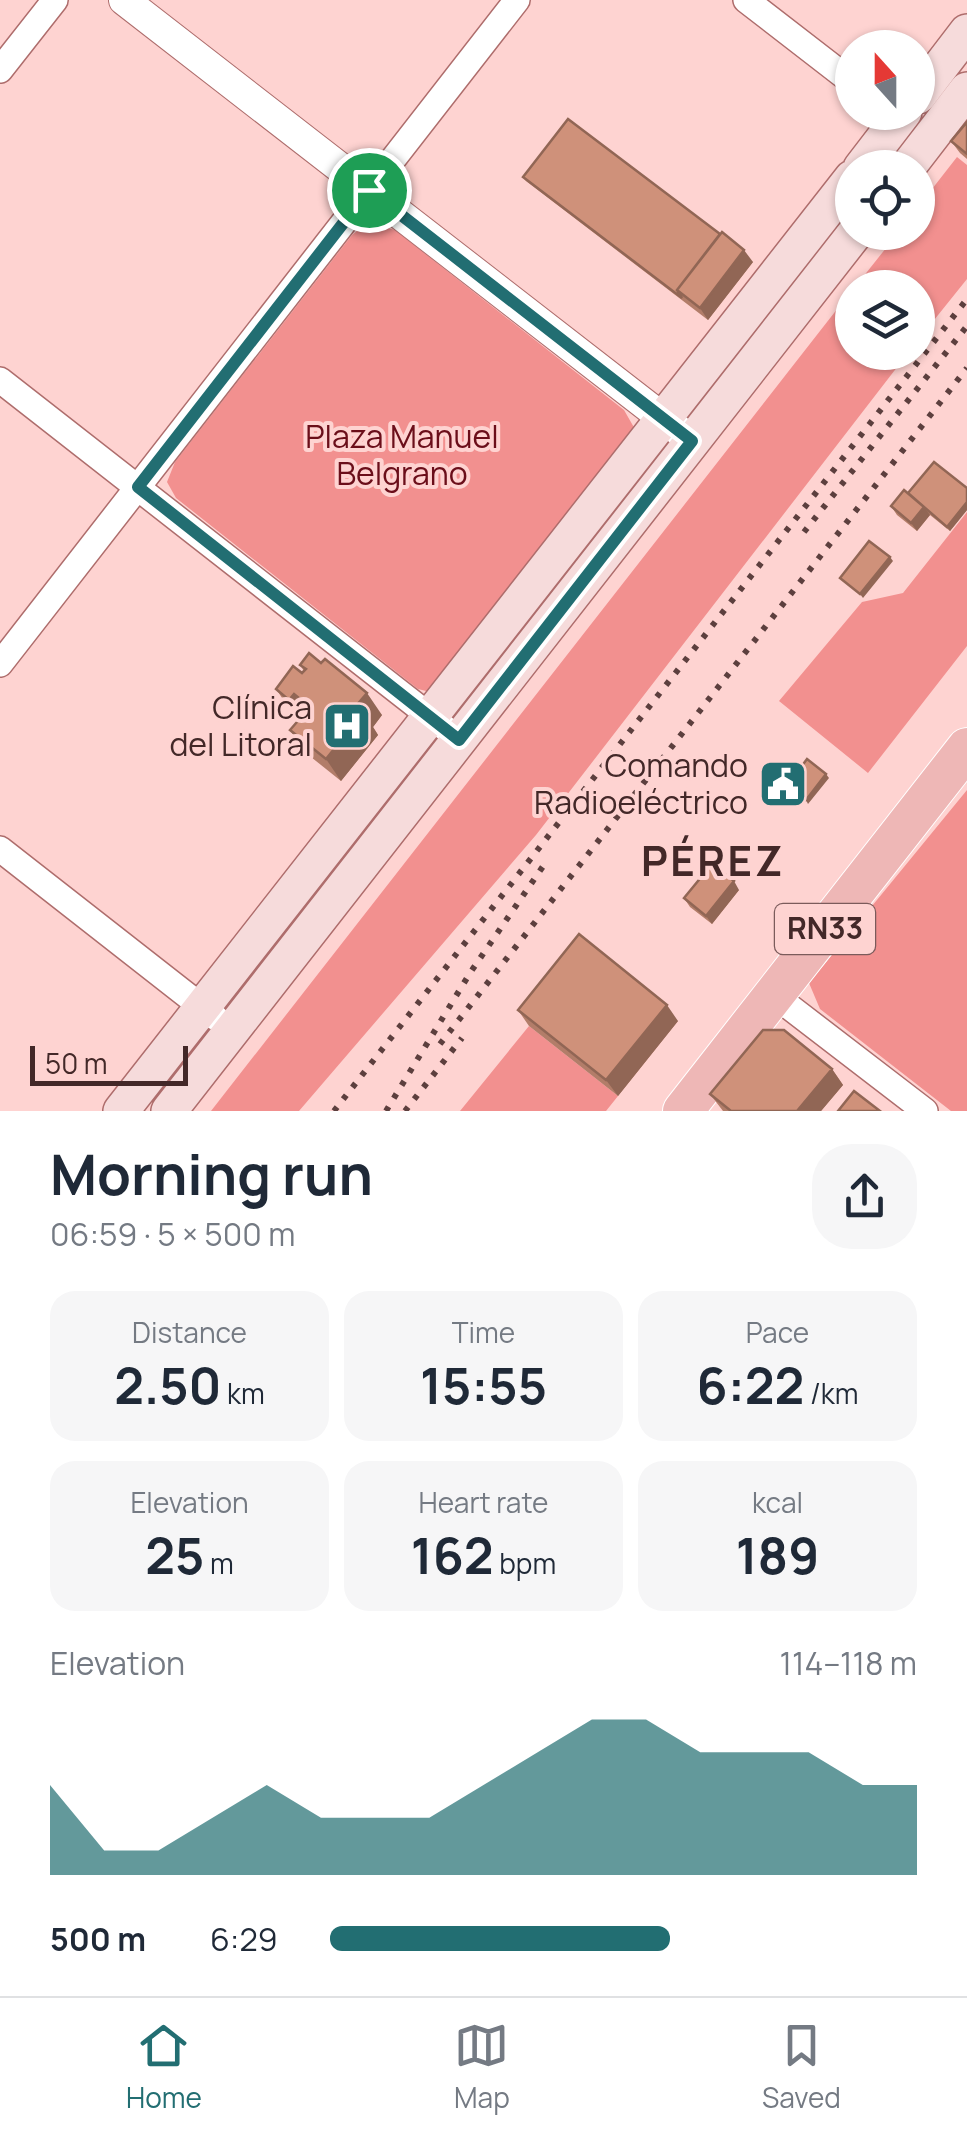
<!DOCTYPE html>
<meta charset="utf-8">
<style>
body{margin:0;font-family:Manrope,sans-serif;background:#f6f6f7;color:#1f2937;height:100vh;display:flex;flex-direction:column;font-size:38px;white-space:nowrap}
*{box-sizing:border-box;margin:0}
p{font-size:32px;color:#747a83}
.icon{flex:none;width:55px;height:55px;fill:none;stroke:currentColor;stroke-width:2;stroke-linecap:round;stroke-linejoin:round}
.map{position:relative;height:1111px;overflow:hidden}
.sheet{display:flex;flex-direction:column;background:#fff;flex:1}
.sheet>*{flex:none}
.needle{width:65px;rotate:339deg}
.fabs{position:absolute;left:835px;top:30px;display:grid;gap:20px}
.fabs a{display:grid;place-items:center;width:100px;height:100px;border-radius:50%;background:#fff;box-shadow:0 2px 8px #0004;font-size:50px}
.scale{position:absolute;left:30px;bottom:25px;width:158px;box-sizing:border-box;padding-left:10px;border:5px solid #432828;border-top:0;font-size:28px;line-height:35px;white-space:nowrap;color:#432828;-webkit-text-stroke:8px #fed3d1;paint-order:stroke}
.pin{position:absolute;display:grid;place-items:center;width:85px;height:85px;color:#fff;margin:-42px;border:5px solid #fff;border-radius:50%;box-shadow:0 2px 10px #0007}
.round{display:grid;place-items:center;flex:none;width:105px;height:105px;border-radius:40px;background:#f6f6f7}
.head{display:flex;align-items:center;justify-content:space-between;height:170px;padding:0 50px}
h1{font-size:55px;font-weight:700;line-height:75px}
.figures{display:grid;grid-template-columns:repeat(3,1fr);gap:15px;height:170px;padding:10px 50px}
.figures div{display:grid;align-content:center;border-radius:25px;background:#f6f6f7;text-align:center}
.figures b{font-size:50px;font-weight:700}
.figures small{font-size:28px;font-weight:400}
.figures p{font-size:28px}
.chart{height:280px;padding:20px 50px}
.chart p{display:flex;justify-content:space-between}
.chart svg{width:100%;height:180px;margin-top:10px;fill:#226e72;opacity:.7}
ul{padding:0 50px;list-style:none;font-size:32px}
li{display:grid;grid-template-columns:160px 120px 1fr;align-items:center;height:75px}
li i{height:25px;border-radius:12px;background:#226e72}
.tab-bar{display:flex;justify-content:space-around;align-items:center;height:140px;border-top:2px solid #e0e1e3;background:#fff;font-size:28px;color:#747a83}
.tab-bar a{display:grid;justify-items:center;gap:5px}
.tab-bar .on{color:#226e72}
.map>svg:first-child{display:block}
.green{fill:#f2908f}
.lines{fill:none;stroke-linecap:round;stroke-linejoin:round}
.minor-casing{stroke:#ae6d6c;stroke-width:28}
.tertiary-casing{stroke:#ae6d6c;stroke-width:32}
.secondary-casing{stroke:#ae6d6c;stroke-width:38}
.primary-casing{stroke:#fff;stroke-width:42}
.minor{stroke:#fff;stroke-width:25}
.tertiary{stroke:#fff;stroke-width:30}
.secondary{stroke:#f6dbdb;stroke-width:35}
.primary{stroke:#eeb7b6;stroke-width:40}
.rail{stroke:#5c3f3e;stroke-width:6;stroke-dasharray:5 10;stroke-linecap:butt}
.wall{fill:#b27d69}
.shaded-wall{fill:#916655}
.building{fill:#cf917a;stroke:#916655;stroke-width:2.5}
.route-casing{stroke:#fff;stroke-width:20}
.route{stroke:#226e72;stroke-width:12}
.labels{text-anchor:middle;stroke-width:8;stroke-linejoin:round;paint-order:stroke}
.shield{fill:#fed3d1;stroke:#7b5b5b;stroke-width:2.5}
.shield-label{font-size:30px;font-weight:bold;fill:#432828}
.park-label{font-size:32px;fill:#6b0e1a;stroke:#fed3d1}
.poi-label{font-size:32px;fill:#432828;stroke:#fed3d1;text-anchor:end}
.district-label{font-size:42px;font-weight:bold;letter-spacing:2.5px;fill:#432828;stroke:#fed3d1}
</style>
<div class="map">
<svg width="967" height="1111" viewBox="0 0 967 1111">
<rect width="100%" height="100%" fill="#fed3d1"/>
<path class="green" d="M957 157 967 165V279L918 340V288L855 287 898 233 918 232V207Z
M368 222 395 230 624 410 636 431 434 693 418 689 176 498 167 482 175 462 352 235Z
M852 290V352L908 353 536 835 299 1111H211Z
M967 512V646L868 773 779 701 862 602 903 593Z
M424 749 431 751 242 995 237 989Z
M967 790V1111H951L820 1009 809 983Z
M529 1026 618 1096 606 1111H460Z"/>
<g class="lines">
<g class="minor-casing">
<path id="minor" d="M746 0 852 82
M0 70 55 0
M0 380 459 739
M0 664 517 0
M0 849 216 1018
M774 995 925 1111"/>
</g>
<g class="tertiary-casing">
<path id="tertiary" d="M124 0 682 433"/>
</g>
<g class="secondary-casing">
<path id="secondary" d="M918 96 967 32
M861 168 904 112
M907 168 967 90
M121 1111 852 178
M169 1111 856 232"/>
</g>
<g class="primary-casing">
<path id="primary" d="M683 1111 967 748"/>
</g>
<use href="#minor" class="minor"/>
<use href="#tertiary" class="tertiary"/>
<use href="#secondary" class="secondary"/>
<use href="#primary" class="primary"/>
<path class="rail" d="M804 532 967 326
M440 1044 967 368
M334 1111 967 299
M386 1111 470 973 548 859
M405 1111 462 1038"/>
</g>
<path class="wall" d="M967 122V159L960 153 951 141Z
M523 177 753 262 708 320 526 181Z
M967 488V510L950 531 930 515 917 531 897 515 891 506 908 493Z
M300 665 382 715 373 727 378 735 341 781 306 753 290 730 300 718 291 711 276 689 302 673 304 671Z
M739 890 712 924 690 907 684 898Z
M518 1010 678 1021 618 1096 529 1026Z
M832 1069 843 1085 821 1111H723L710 1094Z"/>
<path class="shaded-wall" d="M744 250 753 262 708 320 700 308Z
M967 502V510L950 531 947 527Z
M924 507 930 515 917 531 911 523Z
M890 557 893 561 863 598 860 594Z
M367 693 382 715 373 727 378 735 341 781 326 759 355 707Z
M294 694 309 716 305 722 289 700Z
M826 774 829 778 808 804 806 800Z
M734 881 739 890 712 924 706 916Z
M667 1005 678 1021 618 1096 606 1080Z
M832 1069 843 1085 821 1111H797Z"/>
<path class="building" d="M568 119 720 234 677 290 682 298 523 177Z
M967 122V154L951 141Z
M722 232 744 250 700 308 677 290Z
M934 462 967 488V502L947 527 908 493Z
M904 490 924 507 911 523 891 506Z
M869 541 890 557 860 594 840 578Z
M309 653 321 663 325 659 367 693 355 707 363 713 326 759 290 730 310 707 294 694 289 700 276 689 293 666 302 673 306 669 300 665Z
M807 759 826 774 806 800 787 786Z
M712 864 734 881 706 916 684 898Z
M579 934 667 1005 606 1080 518 1010Z
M763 1030H784L832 1069 797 1111H731L710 1094Z
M854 1091 880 1111H838Z"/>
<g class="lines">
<g class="route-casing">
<path id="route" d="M369 190 692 441 459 740 138 487Z"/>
</g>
<use href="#route" class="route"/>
</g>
<defs>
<g id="hospital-square" transform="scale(2.5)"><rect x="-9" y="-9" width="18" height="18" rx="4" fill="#226e72" stroke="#fed3d1"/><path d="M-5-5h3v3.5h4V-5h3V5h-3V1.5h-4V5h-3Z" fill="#fff"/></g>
<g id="civic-square" transform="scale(2.5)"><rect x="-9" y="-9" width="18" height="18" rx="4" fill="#226e72" stroke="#fed3d1"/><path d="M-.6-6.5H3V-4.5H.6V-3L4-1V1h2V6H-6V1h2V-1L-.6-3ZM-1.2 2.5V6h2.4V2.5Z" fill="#fff"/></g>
</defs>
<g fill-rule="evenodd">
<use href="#hospital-square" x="347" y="726"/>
<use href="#civic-square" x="783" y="784"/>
</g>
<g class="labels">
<rect class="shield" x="775" y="904" width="100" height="50" rx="8"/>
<g class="shield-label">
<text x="825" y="939">RN33</text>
</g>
<g class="park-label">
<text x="402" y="448">Plaza Manuel<tspan x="402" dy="37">Belgrano</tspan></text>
</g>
<g class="poi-label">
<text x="312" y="719">Clínica<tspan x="312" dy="37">del Litoral</tspan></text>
<text x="748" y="777">Comando<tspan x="748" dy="37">Radioeléctrico</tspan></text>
</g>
<g class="district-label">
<text x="713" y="876">PÉREZ</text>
</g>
</g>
</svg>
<div class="fabs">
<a><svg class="needle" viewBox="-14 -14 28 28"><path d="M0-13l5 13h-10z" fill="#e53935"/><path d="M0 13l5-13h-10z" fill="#747a83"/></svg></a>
<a><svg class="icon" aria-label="locate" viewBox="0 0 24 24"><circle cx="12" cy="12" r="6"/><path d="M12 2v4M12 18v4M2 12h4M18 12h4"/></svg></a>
<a><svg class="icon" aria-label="layers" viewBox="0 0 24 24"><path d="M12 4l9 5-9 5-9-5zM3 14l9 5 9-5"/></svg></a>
</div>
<div class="scale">50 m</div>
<div class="pin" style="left:369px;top:190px;background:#1e9e55"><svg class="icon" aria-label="arrive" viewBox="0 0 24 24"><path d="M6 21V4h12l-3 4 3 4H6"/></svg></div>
</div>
<section class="sheet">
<div class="head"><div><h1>Morning run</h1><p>06:59 · 5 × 500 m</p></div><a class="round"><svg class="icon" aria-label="share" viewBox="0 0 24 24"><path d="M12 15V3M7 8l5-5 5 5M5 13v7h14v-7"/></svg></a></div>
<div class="figures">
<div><p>Distance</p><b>2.50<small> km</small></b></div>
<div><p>Time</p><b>15:55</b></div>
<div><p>Pace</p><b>6:22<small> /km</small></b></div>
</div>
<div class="figures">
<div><p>Elevation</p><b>25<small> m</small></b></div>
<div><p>Heart rate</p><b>162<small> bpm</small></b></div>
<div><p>kcal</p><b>189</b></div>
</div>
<div class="chart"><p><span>Elevation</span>114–118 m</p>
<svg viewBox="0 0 160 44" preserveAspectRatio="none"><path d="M0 44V22L10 38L20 38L30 30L40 22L50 30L60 30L70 30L80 22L90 14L100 6L110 6L120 14L130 14L140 14L150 22L160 22V44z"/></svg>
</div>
<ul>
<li><b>500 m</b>6:29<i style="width:58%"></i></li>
</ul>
</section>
<nav class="tab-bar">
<a class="on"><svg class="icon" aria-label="home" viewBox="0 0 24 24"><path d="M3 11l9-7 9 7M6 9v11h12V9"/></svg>Home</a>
<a><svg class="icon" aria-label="map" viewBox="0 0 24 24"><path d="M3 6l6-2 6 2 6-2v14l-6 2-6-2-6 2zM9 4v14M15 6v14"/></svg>Map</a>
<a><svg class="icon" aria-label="saved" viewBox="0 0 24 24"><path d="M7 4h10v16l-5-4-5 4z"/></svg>Saved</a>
</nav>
